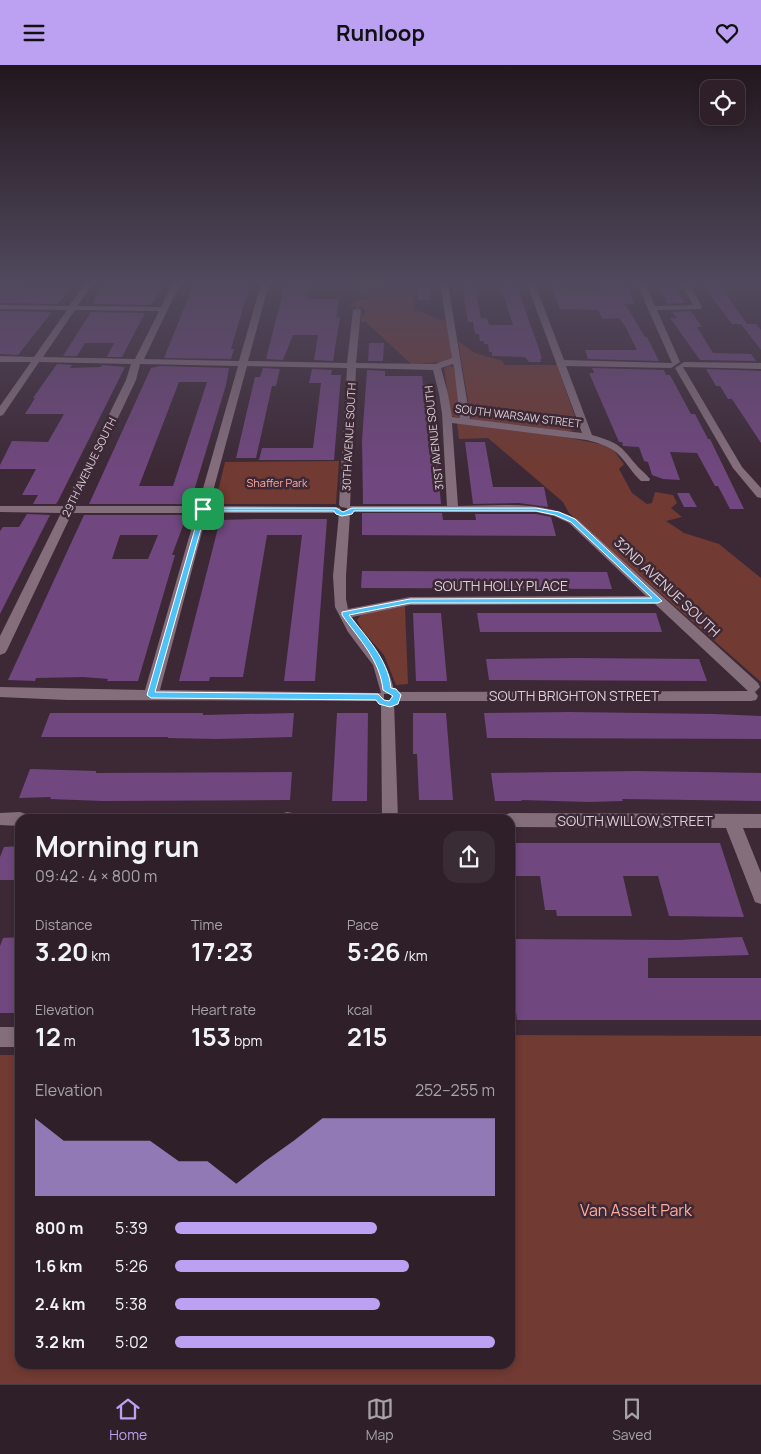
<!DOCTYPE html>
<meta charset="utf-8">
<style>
body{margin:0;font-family:Manrope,sans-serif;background:#3a2c34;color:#f1f3f6;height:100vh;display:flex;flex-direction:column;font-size:19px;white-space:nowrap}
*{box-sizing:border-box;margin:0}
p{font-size:16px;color:#a7a2a8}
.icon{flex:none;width:28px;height:28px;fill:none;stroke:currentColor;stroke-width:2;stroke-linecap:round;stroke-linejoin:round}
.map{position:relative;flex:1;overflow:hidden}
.sheet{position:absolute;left:15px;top:749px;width:500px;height:555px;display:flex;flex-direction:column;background:#2e1f28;border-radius:15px;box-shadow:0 2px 8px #0003,0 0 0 1px #493d45}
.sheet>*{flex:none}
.controls{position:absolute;left:700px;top:15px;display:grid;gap:10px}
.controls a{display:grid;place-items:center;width:45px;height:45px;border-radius:10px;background:#2e1f28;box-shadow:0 2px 8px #0003,0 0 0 1px #493d45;font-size:25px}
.pin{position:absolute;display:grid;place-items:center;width:42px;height:42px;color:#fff;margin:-21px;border-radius:10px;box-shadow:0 2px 8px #0006}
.round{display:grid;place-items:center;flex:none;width:52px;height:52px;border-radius:15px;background:#3a2c34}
.headline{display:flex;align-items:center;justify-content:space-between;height:85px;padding:0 20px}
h1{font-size:28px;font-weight:700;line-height:38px}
.stats{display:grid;grid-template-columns:repeat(3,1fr);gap:8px;height:85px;padding:5px 20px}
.stats div{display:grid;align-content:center}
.stats b{font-size:25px;font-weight:700}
.stats small{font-size:14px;font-weight:400}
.stats p{font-size:14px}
.chart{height:140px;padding:10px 20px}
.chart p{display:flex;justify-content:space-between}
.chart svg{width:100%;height:90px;margin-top:5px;fill:#bca0f2;opacity:.7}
ul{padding:0 20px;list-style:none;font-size:16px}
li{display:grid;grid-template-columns:80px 60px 1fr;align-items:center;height:38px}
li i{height:12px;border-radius:6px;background:#bca0f2}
header{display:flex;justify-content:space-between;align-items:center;height:65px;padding:0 20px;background:#bca0f2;color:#111;font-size:22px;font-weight:700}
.dock{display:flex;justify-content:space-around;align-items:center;height:70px;border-top:1px solid #493d45;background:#2e1f28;font-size:14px;color:#a7a2a8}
.dock a{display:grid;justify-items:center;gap:2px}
.dock .selected{color:#bca0f2}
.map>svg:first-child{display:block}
.green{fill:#713a32}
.building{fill:#70477e;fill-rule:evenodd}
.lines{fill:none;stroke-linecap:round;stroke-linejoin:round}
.street{fill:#856e7c;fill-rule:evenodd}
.route{fill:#4fc3f7;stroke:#fff;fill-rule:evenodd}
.labels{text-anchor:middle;stroke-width:5;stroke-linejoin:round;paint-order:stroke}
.far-street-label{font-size:11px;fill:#dccfd7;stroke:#3d2936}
.far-park-label{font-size:11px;fill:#ffaa9c;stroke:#3d2936}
.street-label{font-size:14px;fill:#dccfd7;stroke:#3d2936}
.near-park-label{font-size:16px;fill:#ffaa9c;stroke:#3d2936}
</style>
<header><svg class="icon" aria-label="menu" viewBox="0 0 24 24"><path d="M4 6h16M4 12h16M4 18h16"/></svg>Runloop<svg class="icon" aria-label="heart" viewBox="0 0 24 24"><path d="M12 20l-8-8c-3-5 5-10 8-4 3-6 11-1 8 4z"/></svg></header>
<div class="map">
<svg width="761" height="1319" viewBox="0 0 761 1319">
<rect width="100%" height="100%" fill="#3d2936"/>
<path class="green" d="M358 219H382L389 226 413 230 414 246C427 245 432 255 447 256L452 293 444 297 411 299 366 257H361V253L366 247 363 243 348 241 358 235 369 234 357 226Z
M458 276 475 288 503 296 504 300H557L579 363 568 367 528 361 478 356 471 354Z
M450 301 454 302 461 353 451 351 444 303Z
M457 358 540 367 604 380 614 386 624 399 619 404 632 428 647 439 652 438 655 427 673 430 677 438 671 443 682 452 666 456 684 468 719 479 761 513V617L569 448 563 437 488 373 459 374Z
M339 396 336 439H215L225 397Z
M405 541 408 619 396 620 384 590 362 565 357 555 361 550Z
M510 970 761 971V1319H0V990H20V1299H510Z"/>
<path class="building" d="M106 219H164L153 238 149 240 93 239 95 236H93Z
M250 219 231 284H234L231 294 164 293 193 221Z
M285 219 310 221 307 234H339L337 252H340L333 296 314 295 318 270H293L283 295 266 294Z
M500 219H512L513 221 517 222 538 281 542 294H540L541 297H529L525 292 492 291V287H489L488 279H484V276H480L479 269H475L473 257H468L462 220 474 221 481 253H487L489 260H513Z
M598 219H623L625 223H629L634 239H625L645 272H647L659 296 588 294 585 285H637L625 261 619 253 603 254 598 245 560 244 551 221H565L567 227H601Z
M705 219 719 220 747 259H732L703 221Z
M0 222 68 223 69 225 58 239 0 238Z
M418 223H429V235H418Z
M658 223H674L685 238 667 239 664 235H667Z
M0 246 52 247 18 290 0 289Z
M691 246 702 262H697L713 288 751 289 756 296 700 295 670 253H677L672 247Z
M91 247 145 248 122 292H107L114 278H85L77 291H63Z
M741 259H756L761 265V285Z
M369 278H384L383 296H368Z
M57 299 72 300 70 303 101 302 102 300 125 302 58 436 56 439H33L38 430H22L36 404H0V400L12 376 48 377 64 349H25L35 333H33Z
M160 301 229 303 226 320 190 439H89L151 303ZM179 317H207L173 421H139Z
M263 303 280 304 276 321H272L256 393H236L255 312H260Z
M592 303 664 305 666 310H670L691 349H695L708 374H710L744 444H730L718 421H715L697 388 670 387 680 415 663 414 652 410 648 397 644 396 639 382 623 381 622 377H619L589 308H594Z
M312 304 332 305 331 310H341L334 395H259L262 383H313L321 318H309Z
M706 304 761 306V378L732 334H728L720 321H716Z
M367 305 385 306V311H422L423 319H430L441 439H363L362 375Z
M465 377H485L493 422H544L548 442 519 438 473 439Z
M677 428H689L697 442H684Z
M362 448H442L443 455H476L475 449H536L551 452 556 471 362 470Z
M27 449 50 450 0 549V466L3 462H19Z
M84 450H187L172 490H175L138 616H107L108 614 83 612 36 613 35 616 8 615ZM120 470H158L148 494H112Z
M257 454H327L315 616H284L302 470H267L243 612H210L209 616H179L220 455Z
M362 506 607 507 612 524 361 523Z
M413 548H441L447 616H416Z
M477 548H656L662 567H480Z
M576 593 699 594 707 616 489 615 486 594Z
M569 647 714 649 761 651V674L487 673 484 648Z
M50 648H203V650L294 648 292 672 216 674 168 673V672H41Z
M337 648H368L367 736H332Z
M413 648H446L453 735H419L417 689H413Z
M30 704 96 706V708L292 707 290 735 103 736 50 734 51 732 19 733Z
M637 706 761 708V736L622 734 623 736 589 737 521 735 522 736H495L491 708Z
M510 778H720L744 852 669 851 658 811H623L632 851H557L556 845H545L540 811H510Z
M20 781V815H0V792L4 782Z
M20 872V948H0V881L3 873Z
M742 872 749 890 648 893V913H761V955H517L510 896V874L677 875Z"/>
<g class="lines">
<path class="street" d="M85 219H93L77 241 161 242 172 219H180L144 294 239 296 261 219H269L248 296 347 298 353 245 357 243 361 245 356 298 435 299 452 293 440 219H448L470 354 582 368 527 219H535L564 295 672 298 637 219H645L655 241 693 240 681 219H689L702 242 701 244 657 245 680 297 671 303 566 301 592 370C622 379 620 381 639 403 643 407 647 410 650 414L649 416H641C632 408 626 396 617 388 608 381 598 378 587 375L452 358 458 441C499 441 540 435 577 454L758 618 760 622 755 627 758 631 756 635 751 636H394L398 754H382L381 639 382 636 67 635 0 632V622L145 625 196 448H72L7 585 5 588 0 590V571L61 448 0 447V441H64L126 315 131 299 39 297 3 350 0 351V341L31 297H0V291L34 292 67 245 0 244V240L69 241ZM75 245H76L159 246 135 294 43 292ZM140 299 238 301 198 441H76L136 315ZM453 299 454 302 460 353 452 352 448 329 441 303ZM247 301 347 303 339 440 341 442 347 443 348 446 536 447 554 451 569 458 646 531 410 532 348 544 346 534V511L350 449 348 447 341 446 340 443 336 442 209 441ZM356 303 433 305 439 329 442 348 447 441H350ZM207 448H339L333 511 335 542 348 567 373 600 381 628 160 625ZM655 539 748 626 398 627 393 628 391 632 392 635H384V629H392L394 625C388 595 368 577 352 552L410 540Z
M684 297 761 298V304L683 302 742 402 761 423V433L757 432 733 403 675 303Z
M20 747 26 749 28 754H20V761L0 760V748Z
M287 747 298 749 300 754H279L281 749Z
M510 748 761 749V763H743L761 808V839L755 837 726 763 510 762V754H502L504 750Z
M0 962H20V982H0Z"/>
</g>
<linearGradient id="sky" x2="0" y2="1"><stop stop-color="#22171e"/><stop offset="0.54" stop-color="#51495d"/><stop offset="1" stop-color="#51495d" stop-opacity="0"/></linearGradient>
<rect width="761" height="404" fill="url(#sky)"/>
<path class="route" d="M201 443H336L343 447 352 443H536L559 447 575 454 662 536 658 538H410L349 550C366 572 388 594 391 623L396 624 401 630 398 639 390 642 379 639 376 635 151 633 147 630ZM206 446H334L336 449 342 451 352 449 354 446H536L555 450 571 457 652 533 410 534 342 547V550C359 574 380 595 383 625L393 631 389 636 384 635 378 629 155 627Z"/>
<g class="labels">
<g class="far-street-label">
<text transform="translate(518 351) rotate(7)" y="4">SOUTH WARSAW STREET</text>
<text transform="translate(349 372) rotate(-87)" y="4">30TH AVENUE SOUTH</text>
<text transform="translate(434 373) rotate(-96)" y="4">31ST AVENUE SOUTH</text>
<text transform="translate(89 402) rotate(-64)" y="4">29TH AVENUE SOUTH</text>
</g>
<g class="far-park-label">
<text x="277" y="422">Shaffer Park</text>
</g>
<g class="street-label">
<text x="501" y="526">SOUTH HOLLY PLACE</text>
<text transform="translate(667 522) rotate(43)" y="5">32ND AVENUE SOUTH</text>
<text x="574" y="636">SOUTH BRIGHTON STREET</text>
<text x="635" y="761">SOUTH WILLOW STREET</text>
</g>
<g class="near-park-label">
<text x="636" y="1151">Van Asselt Park</text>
</g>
</g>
</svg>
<div class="controls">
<a><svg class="icon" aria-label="locate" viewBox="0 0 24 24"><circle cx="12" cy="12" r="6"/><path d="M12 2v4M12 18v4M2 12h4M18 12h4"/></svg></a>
</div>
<div class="pin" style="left:203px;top:444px;background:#1e9e55"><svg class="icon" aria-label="arrive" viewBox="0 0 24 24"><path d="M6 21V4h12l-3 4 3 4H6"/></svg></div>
<section class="sheet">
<div class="headline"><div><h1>Morning run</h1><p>09:42 · 4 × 800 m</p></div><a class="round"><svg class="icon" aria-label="share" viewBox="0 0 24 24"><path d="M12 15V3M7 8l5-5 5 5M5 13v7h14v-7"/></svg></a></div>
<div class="stats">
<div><p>Distance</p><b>3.20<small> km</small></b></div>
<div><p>Time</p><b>17:23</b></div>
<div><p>Pace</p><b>5:26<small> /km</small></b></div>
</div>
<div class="stats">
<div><p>Elevation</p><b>12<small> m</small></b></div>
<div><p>Heart rate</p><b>153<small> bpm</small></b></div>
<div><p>kcal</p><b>215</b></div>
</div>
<div class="chart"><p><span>Elevation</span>252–255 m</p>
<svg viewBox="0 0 160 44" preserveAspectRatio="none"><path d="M0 44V6L10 17L20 17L30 17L40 17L50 27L60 27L70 38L80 27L90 17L100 6L110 6L120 6L130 6L140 6L150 6L160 6V44z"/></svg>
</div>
<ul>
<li><b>800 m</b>5:39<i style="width:63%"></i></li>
<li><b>1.6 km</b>5:26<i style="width:73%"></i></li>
<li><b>2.4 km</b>5:38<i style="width:64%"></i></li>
<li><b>3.2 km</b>5:02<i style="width:100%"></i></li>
</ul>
</section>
</div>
<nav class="dock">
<a class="selected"><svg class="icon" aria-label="home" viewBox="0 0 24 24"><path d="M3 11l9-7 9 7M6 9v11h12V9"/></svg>Home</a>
<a><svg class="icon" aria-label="map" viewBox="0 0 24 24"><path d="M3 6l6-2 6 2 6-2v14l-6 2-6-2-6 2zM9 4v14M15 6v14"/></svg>Map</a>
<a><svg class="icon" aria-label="saved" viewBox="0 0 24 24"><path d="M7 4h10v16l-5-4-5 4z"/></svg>Saved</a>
</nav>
